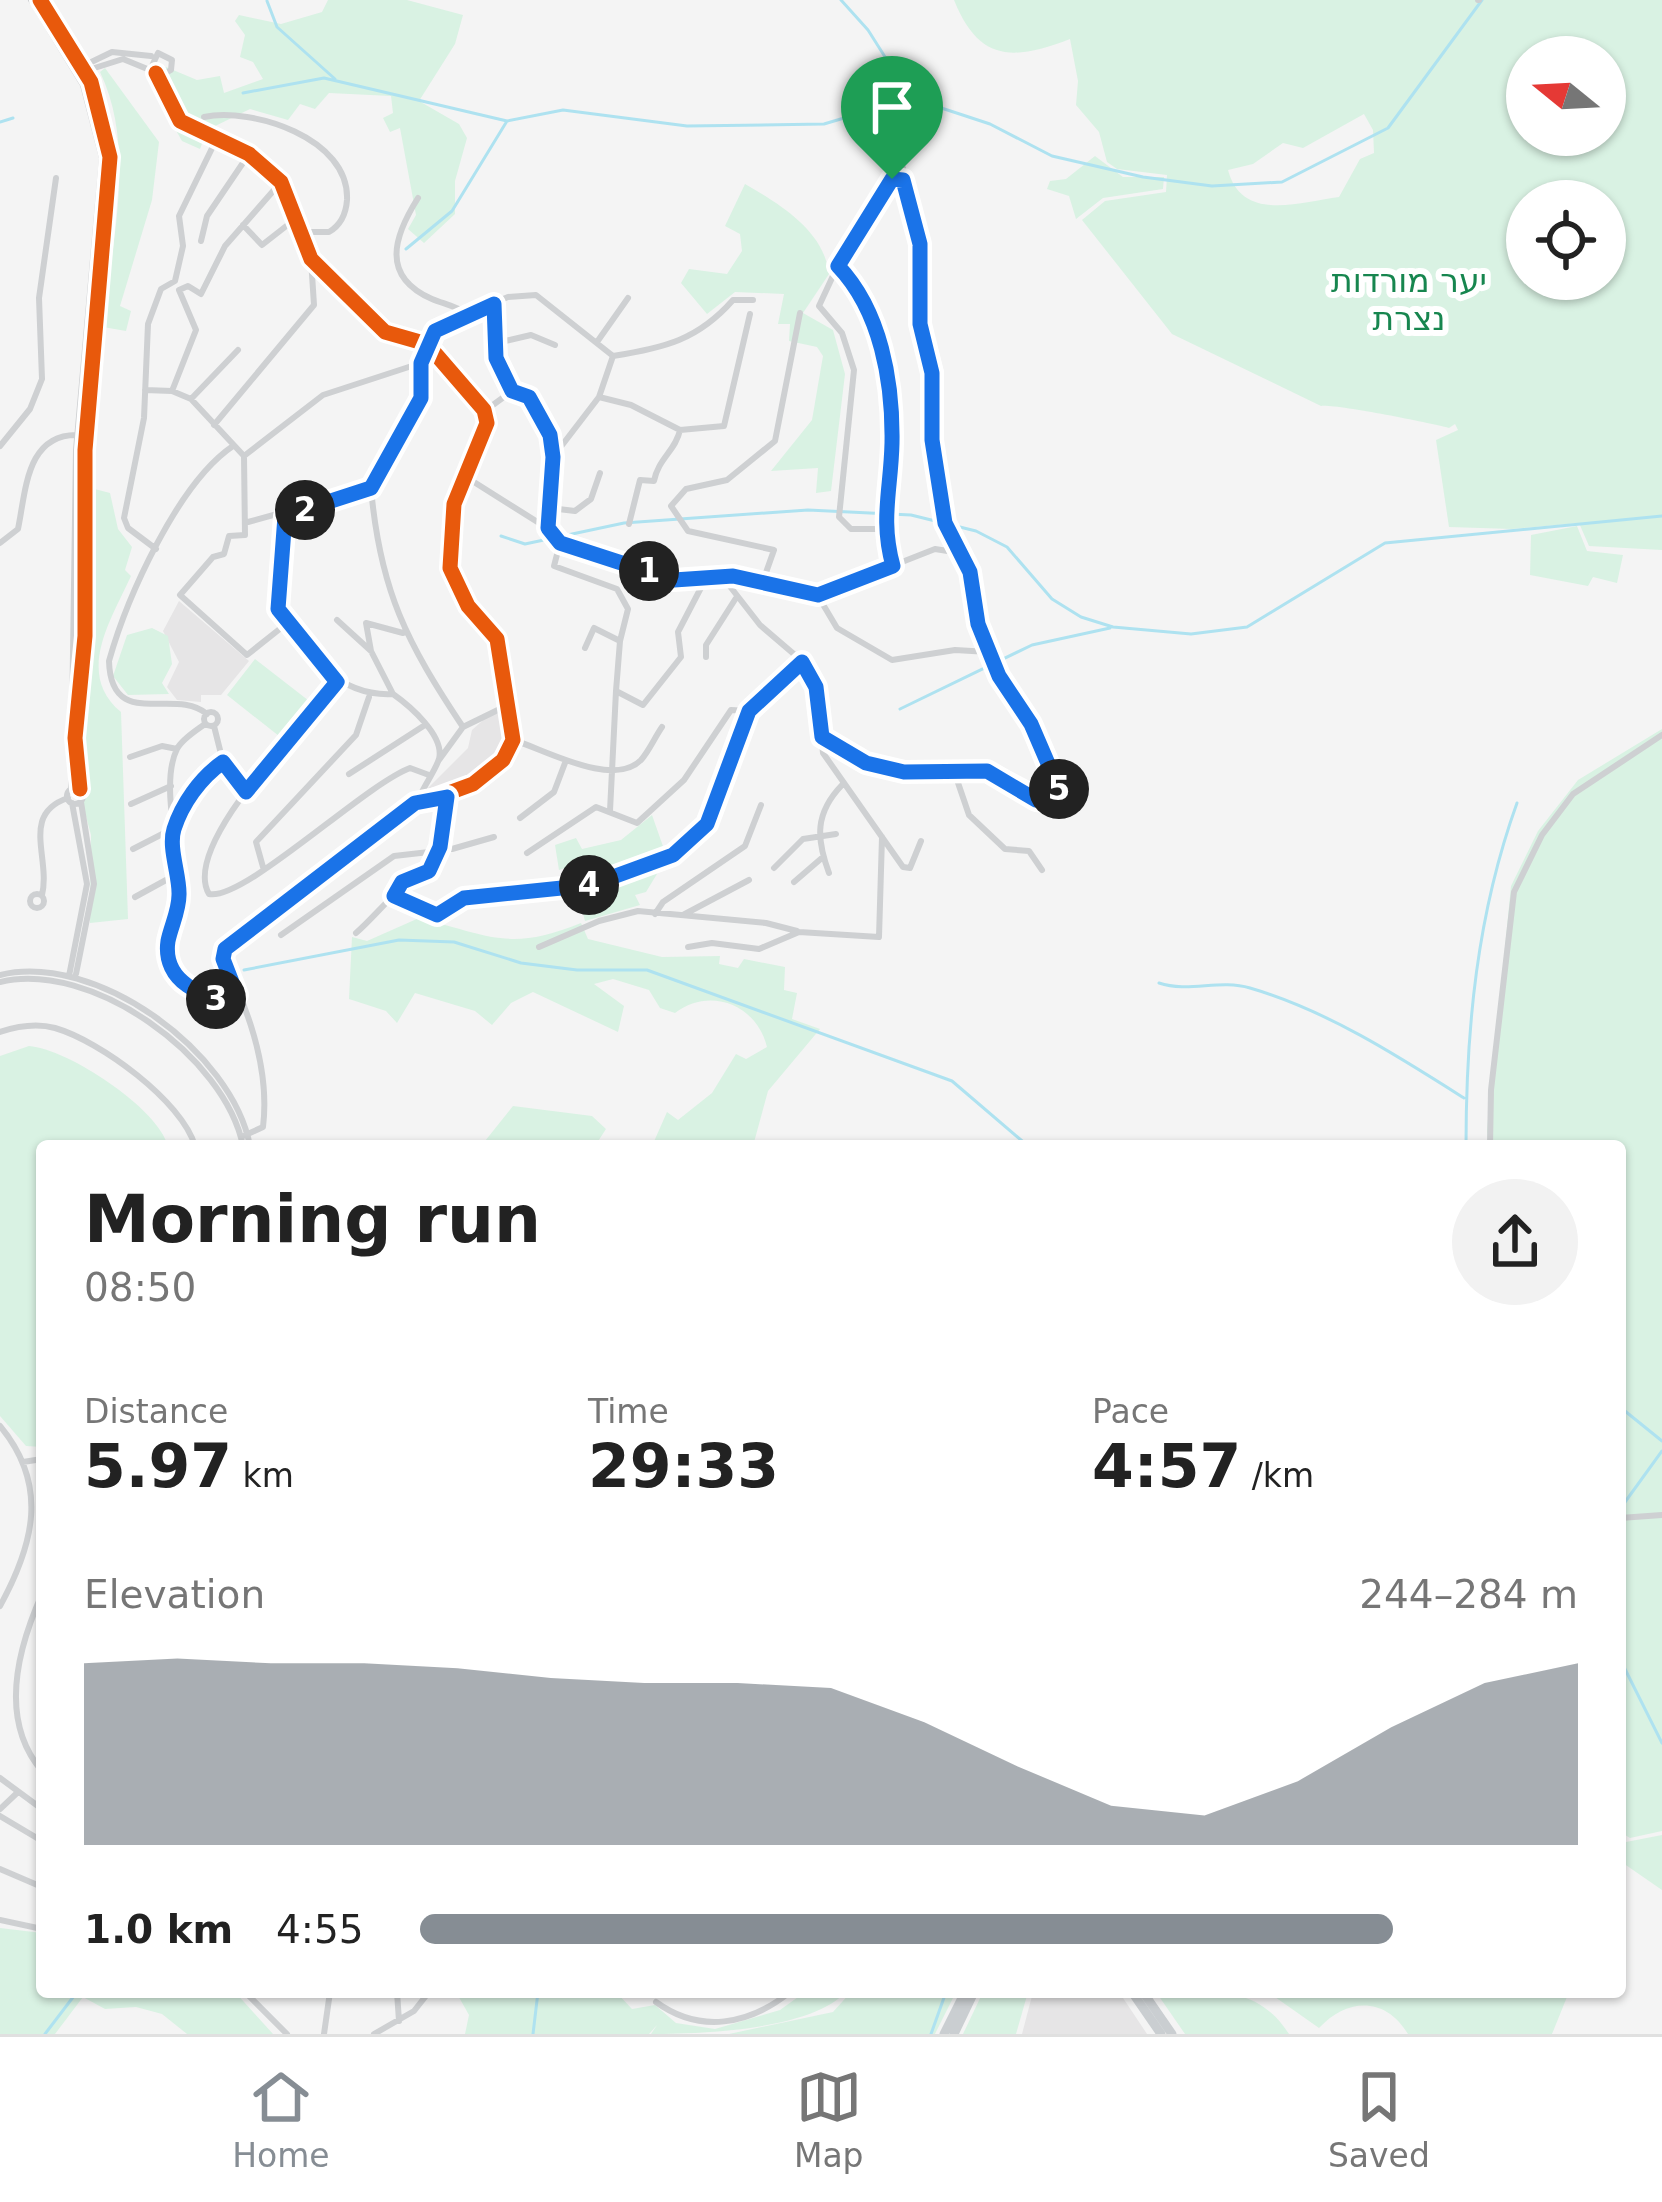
<!DOCTYPE html>
<meta charset="utf-8">
<style>
body{margin:0;font-family:"DejaVu Sans",Heebo,sans-serif;background:#f2f2f2;color:#222;height:100vh;display:flex;flex-direction:column;font-size:45px;white-space:nowrap}
*{box-sizing:border-box;margin:0}
p{font-size:39px;color:#767676}
.icon{flex:none;width:66px;height:66px;fill:none;stroke:currentColor;stroke-width:2;stroke-linecap:round;stroke-linejoin:round}
.map{position:relative;flex:1;overflow:hidden}
.side{position:absolute;left:36px;top:1140px;width:1590px;height:858px;display:flex;flex-direction:column;background:#fff;border-radius:12px;box-shadow:0 3px 9px #0004}
.side>*{flex:none}
.needle{width:78px;rotate:288deg}
.controls{position:absolute;left:1506px;top:36px;display:grid;gap:24px}
.controls a{display:grid;place-items:center;width:120px;height:120px;border-radius:50%;background:#fff;box-shadow:0 3px 9px #0004;font-size:60px}
.pin{position:absolute;display:grid;place-items:center;width:102px;height:102px;color:#fff;margin:-123px -51px;border-radius:50% 50% 50% 0;rotate:-45deg;box-shadow:0 0 12px #0007}
.pin .icon{rotate:45deg}
.km{position:absolute;width:60px;height:60px;margin:-30px;border-radius:50%;background:#222;color:#fff;font-size:33px;line-height:60px;text-align:center}
.round{display:grid;place-items:center;flex:none;width:126px;height:126px;border-radius:63px;background:#f2f2f2}
.overview{display:flex;align-items:center;justify-content:space-between;height:204px;padding:0 48px}
h1{font-size:66px;font-weight:800;line-height:90px}
.stats{display:grid;grid-template-columns:repeat(3,1fr);gap:18px;height:204px;padding:12px 48px}
.stats div{display:grid;align-content:center}
.stats b{font-size:60px;font-weight:800}
.stats small{font-size:33px;font-weight:400}
.stats p{font-size:33px}
.chart{height:336px;padding:24px 48px}
.chart p{display:flex;justify-content:space-between}
.chart svg{width:100%;height:216px;margin-top:12px;fill:#868d94;opacity:.7}
ul{padding:0 48px;list-style:none;font-size:39px}
li{display:grid;grid-template-columns:192px 144px 1fr;align-items:center;height:90px}
li i{height:30px;border-radius:15px;background:#868d94}
.dock{display:flex;justify-content:space-around;align-items:center;height:168px;border-top:3px solid #e0e0e0;background:#fff;font-size:33px;color:#767676}
.dock a{display:grid;justify-items:center;gap:6px}
.dock .on{color:#868d94}
.map>svg:first-child{display:block}
.education{fill:#e6e5e6}
.green{fill:#d9f2e3;fill-rule:evenodd}
.lines{fill:none;stroke-linecap:round;stroke-linejoin:round}
.stream{stroke:#aee2f0;stroke-width:3}
.minor{stroke:#ced0d2;stroke-width:6}
.major{stroke:#caced1;stroke-width:9}
.cycleway-casing{stroke:#fff;stroke-width:22}
.cycleway{stroke:#e8590c;stroke-width:15}
.route-casing{stroke:#fff;stroke-width:24}
.route{stroke:#1a73e8;stroke-width:15}
.labels{text-anchor:middle;stroke-width:12;stroke-linejoin:round;paint-order:stroke}
.park-label{font-size:33px;fill:#17864f;stroke:#fff}
</style>
<div class="map">
<svg width="1662" height="2034" viewBox="0 0 1662 2034">
<rect width="100%" height="100%" fill="#f4f4f4"/>
<path class="education" d="M179 601 249 661 221 695H201V702L177 700 167 687 179 662 163 631Z
M507 712 509 741 500 758 458 788 431 795 428 788 468 748 472 730 489 715Z
M1033 1992H1119L1147 2034H1022Z"/>
<path class="green" d="M328 0H407L463 15 455 44 419 101 459 124 467 138 455 181V214L424 243 408 229 416 215 400 128 390 132 383 118 393 113 391 96 329 93 315 109 300 104 288 120 250 109 207 130 200 149 182 141 148 81 166 67 197 80 220 76 224 93 263 79 253 62 240 57 245 35 235 21 239 15 281 24 322 12Z
M954 0H1662V550L1589 546 1579 523 1512 529 1449 527 1436 440 1458 430 1455 424 1449 428C1426 422 1335 404 1321 406L1172 334 1082 220 1105 201 1166 192 1167 175 1117 169 1107 162 1099 132 1076 105 1078 81 1070 39C1013 61 979 62 954 0ZM1527 57H1605V135H1527ZM1364 114 1373 130 1374 153 1360 159 1339 197C1300 202 1242 223 1228 170L1253 164 1283 143 1303 148ZM1527 201H1605V279H1527Z
M105 68 159 142 152 200 120 306 131 311 126 331 103 327C111 244 137 149 100 72Z
M1095 156 1123 177H1164L1163 189 1103 198 1076 219 1069 196 1047 189 1050 181 1066 179Z
M745 184C781 205 824 231 829 274L803 313 833 330 845 374 831 491 816 493 818 468 771 471 812 420 823 356 817 347 789 341 790 324H778L784 294 735 292 707 314 681 283 689 269 727 274 742 251 740 234 725 226Z
M87 487 110 493 118 529 132 547 125 570 131 576C111 620 75 674 121 712L128 919 90 923 91 835 77 783 85 685Z
M1577 526 1587 551 1623 555 1617 583 1593 577 1588 586 1530 575 1531 535Z
M152 628 168 636 172 664 162 683 169 694 128 695 113 676 127 635Z
M255 659 313 704 284 740 227 695Z
M1662 729V1831L1630 1838 1620 1832V1146H1488L1487 1130 1511 886 1538 831 1578 780Z
M652 815 665 852 582 881 577 864 559 870 555 845 576 838 582 849 621 840Z
M663 864 646 892 635 895 640 905 585 921 578 894Z
M419 918C491 936 510 952 581 923L588 939 662 957 720 956 719 964 738 968 744 959 785 967 784 990 797 993 792 1019 820 1029 768 1091 753 1146H652L667 1112 678 1120 712 1093 736 1054 746 1059 767 1047C757 1005 710 986 675 1013L660 1008 649 990 613 979 594 984 624 1006 618 1032 533 992 511 1003 492 1025 475 1011 415 993 397 1023 386 1011 349 999 352 937 367 941Z
M29 1046C68 1049 158 1108 168 1146H42V1447L26 1446 0 1416V1056Z
M513 1106 592 1116 606 1129 595 1146H481Z
M1662 1835V1890L1620 1861V1838L1626 1842Z
M0 1928 42 1933V1992H235L273 2034H187L162 2014 136 2007 105 2009 83 1997 55 2034H0Z
M456 1992H545L543 1997 547 1992H616L632 2009 655 2005 676 2023 715 2029 780 2010 805 1992H846C810 2030 703 2034 651 2034L657 2025 649 2034H465L469 2015Z
M851 1992H956L935 2034H729L833 2012Z
M983 1992H1028L1016 2034H963Z
M1156 1992C1212 1992 1256 1983 1289 2034H1185Z
M1268 1992H1569L1552 2034H1408C1385 1996 1347 1998 1319 2028Z"/>
<g class="lines">
<path class="stream" d="M841 0 868 30 911 98 990 124 1052 156 1143 177 1212 186 1282 182 1388 128 1482 0
M267 1 277 27 335 79
M243 93 324 78 507 121 563 110 687 126 824 124 911 98
M0 122 13 118
M406 249 452 211 507 121
M501 536 525 544 624 523 808 510 911 515 976 531 1007 547 1052 599 1081 617 1113 627 1191 634 1247 627 1385 543 1662 516
M900 709 1032 645 1110 628
M244 970 399 940 454 942 521 963 577 970H647L952 1081 1028 1146
M1159 983C1189 993 1219 979 1250 988 1326 1010 1398 1056 1464 1098
M1466 1146C1466 1028 1477 914 1517 803
M1620 1407 1662 1441
M1620 1509 1662 1451
M1620 1659 1662 1743
M45 2034 77 1992
M533 2034 538 1992
M931 2034 946 1992"/>
<path class="minor" d="M31 0 83 85 102 158 76 450 71 789
M40 0 91 82 110 157 85 450V636L75 738 80 789
M1478 0H1479
M79 68 112 52 151 56
M85 71 123 59 162 75 171 70 172 60 158 53 151 68
M156 73 180 121 249 154 281 182 311 259 385 332 427 344 484 410 487 423 454 504 450 568 468 606 497 639 513 740 503 760 473 784 424 802
M204 117C252 107 350 138 347 200 346 214 341 225 329 232H299
M418 198C394 236 380 276 432 299 444 304 456 306 467 314L508 297 536 295 613 356C664 348 698 340 733 300H753
M243 225 262 245 294 220
M201 241 207 216 249 154
M838 266C881 310 893 382 892 443 891 489 880 519 893 565
M179 290 188 286 201 294 225 246 281 182
M495 305 496 359 512 391
M597 342 628 298
M497 343 531 335 555 345
M613 356 599 397 631 405 680 430 724 426 750 314
M145 390 172 391 191 399 244 456 245 535 229 536 224 554 213 557 180 595 247 655 286 624
M172 391 196 330 179 290
M191 399 238 350
M486 410 512 391C565 410 552 483 547 528
M214 425 314 305 311 259
M0 446 30 409 42 379 39 298 56 178
M244 456 323 395 421 363 430 336 460 323 467 314
M553 457 599 397
M466 477 547 528 560 543 674 580 733 576 818 595 935 549 954 552
M371 488C380 591 407 643 463 727
M550 508 575 511 591 499 600 473
M285 516 278 609C302 655 341 697 393 694 410 706 445 736 439 759 435 771 425 784 420 796
M248 522 371 488 421 397V364
M629 524 640 480 654 481C658 459 676 450 680 430
M883 529H851L839 517 854 370 842 333 819 306 844 252 892 179V169L903 168V180L892 179
M0 543 18 529C26 491 26 432 80 435
M560 543 554 566 617 589 628 609 620 641 594 628 585 648
M156 549 128 528 124 518 144 418 148 324 161 289 175 281 183 246 179 216 217 138
M725 580 760 625 802 661 816 687 823 753 903 867 910 868 921 841
M763 581 774 550 688 531 671 506 686 489 727 480 775 441 800 313
M818 596 837 628 892 660 955 650 989 652
M337 620 371 651 393 694
M620 641 616 691 643 705 681 657 678 632 705 580
M371 651 366 623 403 633
M706 657V645L736 598
M337 682C307 722 180 845 209 894 244 901 363 786 410 768L429 775
M204 719a7 7 0 1 1 14 0a7 7 0 1 1-14 0Z
M207 714C175 686 111 732 109 661 127 597 178 483 233 446
M205 724C197 730 182 739 177 749 159 785 182 857 179 897 178 913 170 927 168 942 163 982 204 1001 237 995
M214 726 223 762 246 791
M822 737 866 763 904 772 987 771 1050 804 1059 796 1031 724 999 676 978 624 970 572 945 523 932 440 933 373 920 324V244L903 180
M513 740C542 748 613 789 641 760 649 751 655 737 662 727
M130 757 162 746 177 749
M439 760 463 727 508 705
M349 774 425 725
M955 774 969 815 1005 849 1029 851 1042 870
M67 796a8 8 0 1 1 16 0a8 8 0 1 1-16 0Z
M419 796 424 800 419 805 415 802Z
M131 804 171 786
M610 811 616 691
M520 818 554 792 565 763
M440 846 452 849 494 837
M133 849 178 826 198 783 223 762
M527 853 596 807 637 823 684 780 731 710 749 711
M263 867 256 842 356 735 369 697
M774 868 803 839 836 834
M829 873C816 838 815 813 842 785
M794 882 823 857
M30 901a7 7 0 1 1 14 0a7 7 0 1 1-14 0Z
M42 895C51 858 20 814 68 798
M394 896 437 915 463 898 591 885 673 855 707 824 749 711 802 661
M135 897 177 874
M655 914 663 902 745 846 761 805
M683 915 749 880
M356 933C381 911 398 884 429 871L440 846 447 797
M281 935 394 856 438 851
M539 947 599 921 638 911 766 923 797 931
M688 947 712 943 759 949 799 932 879 937 882 837
M76 974 94 884 81 802
M0 975C96 952 232 1051 250 1146
M69 976 87 884 72 803
M0 982C91 960 225 1056 243 1146
M0 1032C18 1026 36 1023 55 1028 100 1041 182 1101 195 1146
M241 1137 263 1127C270 1070 249 1010 223 959L225 949 415 803
M1490 1146 1491 1090 1514 892 1542 835 1573 794 1662 735
M0 1426C49 1485 34 1544 0 1606
M23 1462 42 1459
M1620 1518 1662 1515
M42 1594C16 1652 0 1722 42 1771
M0 1778 42 1809
M0 1809 17 1793
M0 1816 42 1841
M0 1869 42 1887
M0 1920 42 1929
M245 1992 287 2034
M397 1992 399 2021
M656 2002C700 2034 749 2025 790 1992
M324 2034 330 1992
M374 2034 414 2011 429 1992"/>
<path class="major" d="M1132 1992 1161 2034
M1143 1992 1172 2034
M944 2034 965 1992
M954 2034 974 1992"/>
<g class="cycleway-casing">
<path id="cycleway" d="M40 0 91 82 110 157 85 450V636L75 738 80 789
M156 73 180 121 249 154 281 182 311 259 385 332 427 344 484 410 487 423 454 504 450 568 468 606 497 639 513 740 503 760 473 784 424 802
M822 737 866 763 904 772 987 771 1050 804 1059 796 1031 724 999 676 978 624 970 572 945 523 932 440 933 373 920 324V244L903 180"/>
</g>
<use href="#cycleway" class="cycleway"/>
</g>
<g class="lines">
<g class="route-casing">
<path id="route" d="M892 179 903 180 920 244V324L932 373V440L945 523 970 572 978 624 999 676 1031 724 1059 789 1056 802 1036 800 987 771 904 772 866 763 822 737 816 687 802 662 749 711 707 824 673 855 591 885 464 898 437 915 394 896 402 882 429 871 440 847 447 797 415 803 225 949 223 959 237 995C203 1002 162 981 168 941 171 926 179 911 179 895 180 876 168 848 174 829 182 804 200 778 223 762L246 792 337 682 278 609 285 516 371 488 421 398V363L435 331 494 304 496 358 512 391 529 397 550 435 553 457 548 528 560 543 674 580 733 576 818 595 893 566C880 519 891 490 892 443 893 382 881 311 838 266Z"/>
</g>
<use href="#route" class="route"/>
</g>
<g class="labels">
<g class="park-label">
<text x="1409" y="292">יער מורדות<tspan x="1409" dy="38">נצרת</tspan></text>
</g>
</g>
</svg>
<div class="controls">
<a><svg class="needle" viewBox="-14 -14 28 28"><path d="M0-13l5 13h-10z" fill="#e53935"/><path d="M0 13l5-13h-10z" fill="#767676"/></svg></a>
<a><svg class="icon" aria-label="locate" viewBox="0 0 24 24"><circle cx="12" cy="12" r="6"/><path d="M12 2v4M12 18v4M2 12h4M18 12h4"/></svg></a>
</div>
<div class="pin" style="left:892px;top:179px;background:#1e9e55"><svg class="icon" aria-label="arrive" viewBox="0 0 24 24"><path d="M6 21V4h12l-3 4 3 4H6"/></svg></div>
<b class="km" style="left:649px;top:571px">1</b>
<b class="km" style="left:305px;top:510px">2</b>
<b class="km" style="left:216px;top:999px">3</b>
<b class="km" style="left:589px;top:885px">4</b>
<b class="km" style="left:1059px;top:789px">5</b>
<section class="side">
<div class="overview"><div><h1>Morning run</h1><p>08:50</p></div><a class="round"><svg class="icon" aria-label="share" viewBox="0 0 24 24"><path d="M12 15V3M7 8l5-5 5 5M5 13v7h14v-7"/></svg></a></div>
<div class="stats">
<div><p>Distance</p><b>5.97<small> km</small></b></div>
<div><p>Time</p><b>29:33</b></div>
<div><p>Pace</p><b>4:57<small> /km</small></b></div>
</div>
<div class="chart"><p><span>Elevation</span>244–284 m</p>
<svg viewBox="0 0 160 44" preserveAspectRatio="none"><path d="M0 44V7L10 6L20 7L30 7L40 8L50 10L60 11L70 11L80 12L90 19L100 28L110 36L120 38L130 31L140 20L150 11L160 7V44z"/></svg>
</div>
<ul>
<li><b>1.0 km</b>4:55<i style="width:84%"></i></li>
</ul>
</section>
</div>
<nav class="dock">
<a class="on"><svg class="icon" aria-label="home" viewBox="0 0 24 24"><path d="M3 11l9-7 9 7M6 9v11h12V9"/></svg>Home</a>
<a><svg class="icon" aria-label="map" viewBox="0 0 24 24"><path d="M3 6l6-2 6 2 6-2v14l-6 2-6-2-6 2zM9 4v14M15 6v14"/></svg>Map</a>
<a><svg class="icon" aria-label="saved" viewBox="0 0 24 24"><path d="M7 4h10v16l-5-4-5 4z"/></svg>Saved</a>
</nav>
